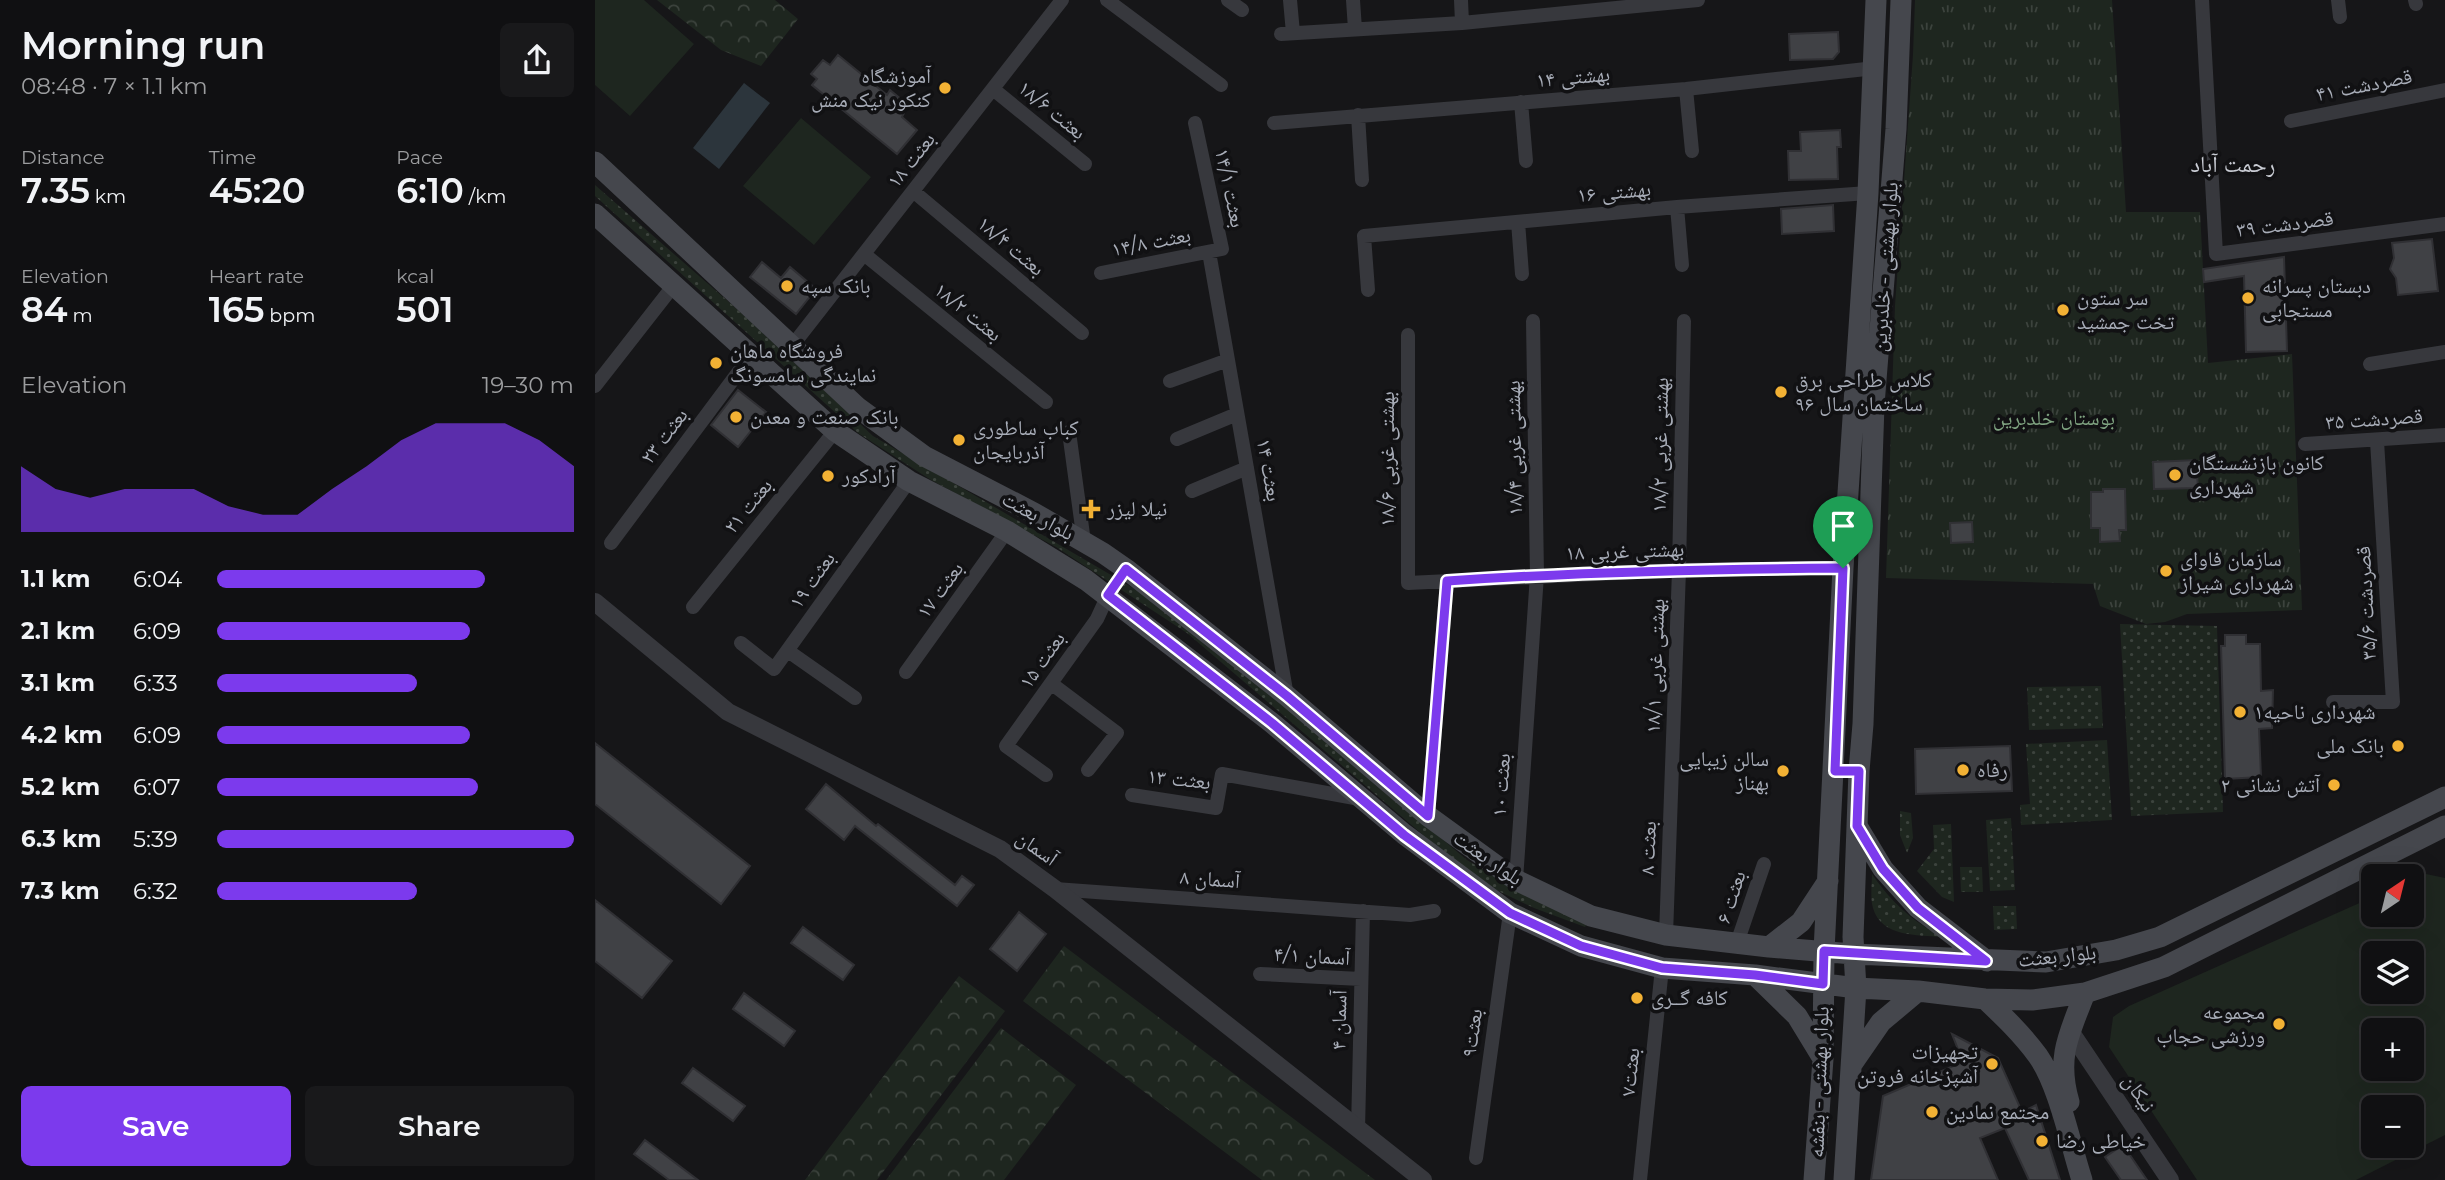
<!DOCTYPE html>
<meta charset="utf-8">
<style>
body{margin:0;font-family:Montserrat,"Noto Naskh Arabic",sans-serif;background:#19191b;color:#f1f3f6;height:100vh;display:flex;flex-direction:column;font-size:26px;white-space:nowrap}
*{box-sizing:border-box;margin:0}
p{font-size:23px;color:#9c9d9f}
.icon{flex:none;width:38px;height:38px;fill:none;stroke:currentColor;stroke-width:2;stroke-linecap:round;stroke-linejoin:round}
.map{position:relative;flex:1;overflow:hidden}
.drawer{display:flex;flex-direction:column;background:#101012;width:595px}
.drawer>*{flex:none}
.needle{width:46px;rotate:35deg}
.fabs{position:absolute;left:1766px;top:864px;display:grid;gap:14px}
.fabs a{display:grid;place-items:center;width:63px;height:63px;border-radius:10px;background:#101012;box-shadow:0 7px 28px #0002,0 0 0 2px #303032;font-size:35px}
.pin{position:absolute;display:grid;place-items:center;width:60px;height:60px;color:#fff;margin:-72px -30px;border-radius:50% 50% 50% 0;rotate:-45deg;box-shadow:0 0 7px #0007}
.pin .icon{rotate:45deg}
.round{display:grid;place-items:center;flex:none;width:74px;height:74px;border-radius:10px;background:#19191b}
.headline{display:flex;align-items:center;justify-content:space-between;height:119px;padding:0 21px}
h1{font-size:38px;font-weight:600;line-height:52px}
.metrics{display:grid;grid-template-columns:repeat(3,1fr);gap:10px;height:119px;padding:7px 21px}
.metrics div{display:grid;align-content:center}
.metrics b{font-size:35px;font-weight:600}
.metrics small{font-size:19px;font-weight:400}
.metrics p{font-size:19px}
.chart{height:196px;padding:14px 21px}
.chart p{display:flex;justify-content:space-between}
.chart svg{width:100%;height:126px;margin-top:7px;fill:#7c3aed;opacity:.7}
.action{display:flex;gap:14px;margin-top:auto;padding:14px 21px}
.action a{flex:1;height:80px;border-radius:10px;background:#7c3aed;color:#fff;font-size:28px;font-weight:600;line-height:80px;text-align:center}
.action a+a{background:#19191b;color:#f1f3f6}
ul{padding:0 21px;list-style:none;font-size:23px}
li{display:grid;grid-template-columns:112px 84px 1fr;align-items:center;height:52px}
li i{height:18px;border-radius:9px;background:#7c3aed}
main{display:flex;flex:1;min-height:0}
.map>svg:first-child{display:block}
.grass{fill:url(#grass-dots)}
.forest{fill:url(#forest-crowns)}
.park{fill:url(#park-tufts)}
.pitch{fill:#1e261f;fill-rule:evenodd}
.water{fill:#2c353c}
.building{fill:#404145;stroke:#303034;stroke-width:2}
.lines{fill:none;stroke-linecap:round;stroke-linejoin:round}
.minor{stroke:#37383d;stroke-width:14}
.tertiary{stroke:#37383d;stroke-width:18}
.secondary{stroke:#45474d;stroke-width:21}
.route-casing{stroke:#fff;stroke-width:14}
.route{stroke:#7c3aed;stroke-width:9}
.poi-dot{fill:#f2b134;stroke:#111113;stroke-width:2.5}
.labels{text-anchor:middle;stroke-width:7;stroke-linejoin:round;paint-order:stroke}
.poi-label{font-size:21px;fill:#a8adb8;stroke:#111113;text-anchor:start}
.street-label{font-size:21px;fill:#a8adb8;stroke:#111113}
.park-label{font-size:21px;fill:#7fa381;stroke:#111113}
.neighbourhood-label{font-size:23px;fill:#c9ccd4;stroke:#111113}
</style>
<main>
<section class="drawer">
<div class="headline"><div><h1>Morning run</h1><p>08:48 · 7 × 1.1 km</p></div><a class="round"><svg class="icon" aria-label="share" viewBox="0 0 24 24"><path d="M12 15V3M7 8l5-5 5 5M5 13v7h14v-7"/></svg></a></div>
<div class="metrics">
<div><p>Distance</p><b>7.35<small> km</small></b></div>
<div><p>Time</p><b>45:20</b></div>
<div><p>Pace</p><b>6:10<small> /km</small></b></div>
</div>
<div class="metrics">
<div><p>Elevation</p><b>84<small> m</small></b></div>
<div><p>Heart rate</p><b>165<small> bpm</small></b></div>
<div><p>kcal</p><b>501</b></div>
</div>
<div class="chart"><p><span>Elevation</span>19–30 m</p>
<svg viewBox="0 0 160 44" preserveAspectRatio="none"><path d="M0 44V21L10 29L20 32L30 29L40 29L50 29L60 35L70 38L80 38L90 29L100 21L110 12L120 6L130 6L140 6L150 12L160 21V44z"/></svg>
</div>
<ul>
<li><b>1.1 km</b>6:04<i style="width:75%"></i></li>
<li><b>2.1 km</b>6:09<i style="width:71%"></i></li>
<li><b>3.1 km</b>6:33<i style="width:56%"></i></li>
<li><b>4.2 km</b>6:09<i style="width:71%"></i></li>
<li><b>5.2 km</b>6:07<i style="width:73%"></i></li>
<li><b>6.3 km</b>5:39<i style="width:100%"></i></li>
<li><b>7.3 km</b>6:32<i style="width:56%"></i></li>
</ul>
<div class="action"><a>Save</a><a>Share</a></div>
</section>
<div class="map">
<svg width="1850" height="1180" viewBox="0 0 1850 1180">
<defs>
<pattern id="grass-dots" width="8" height="8" patternUnits="userSpaceOnUse" patternTransform="scale(1.75)"><rect width="8" height="8" fill="#1e261f"/><path d="M2 2h.1M6 6h.1" fill="none" stroke="#3c433d" stroke-width="1.8" stroke-linecap="round"/></pattern>
<pattern id="forest-crowns" width="20" height="18" patternUnits="userSpaceOnUse" patternTransform="scale(1.75)"><rect width="20" height="18" fill="#1e261f"/><path d="M2 6a3 3 0 1 1 6 0M12 15a3 3 0 1 1 6 0" fill="none" stroke="#3c433d"/></pattern>
<pattern id="park-tufts" width="24" height="20" patternUnits="userSpaceOnUse" patternTransform="scale(1.75)"><rect width="24" height="20" fill="#1e261f"/><path d="M3 7l-1-3M5 7V3M7 7l1-3M15 17l-1-3M17 17v-4M19 17l1-3" fill="none" stroke="#3c433d"/></pattern>
</defs>
<rect width="100%" height="100%" fill="#161618"/>
<path class="grass" d="M0 185 143 310 278 436 540 589 603 634 872 860 931 895 993 923 990 927 939 908 899 889 862 864 592 633 461 547 336 480 263 433 0 196Z
M1525 624 1622 626 1628 812 1536 816Z
M1506 686 1508 728 1434 730 1432 687Z
M1512 740 1517 820 1426 825 1425 805 1435 804 1431 744Z
M1305 811 1316 813 1318 838 1312 853 1305 835Z
M1416 818 1420 890 1395 891 1391 820Z
M1356 824 1359 902 1347 897 1322 871 1339 849 1338 825Z
M1365 867H1387L1388 892H1366Z
M1277 874C1296 902 1317 921 1347 937 1323 935 1286 937 1278 908 1275 898 1277 884 1277 874Z
M1398 906H1421L1422 929 1399 930Z"/>
<path class="forest" d="M62 0H180L203 19 166 66 126 50Z
M469 946 780 1180H667L428 1001Z
M364 976 410 1011 282 1180H210Z
M406 1028 481 1085 409 1180H291Z"/>
<path class="park" d="M1320 0H1517L1531 212H1605L1613 363 1697 354 1707 610 1592 614 1570 622 1551 624 1505 606 1498 584 1291 578 1300 306 1318 55Z"/>
<path class="pitch" d="M0 0H49L99 44 35 116 0 85Z
M206 118 276 177 219 245 148 186Z
M1831 874 1850 878V1135L1761 1180H1602L1514 1047 1518 1017 1534 1006 1778 897V915H1816L1817 880ZM1778 954H1816V992H1778ZM1778 1031H1816V1069H1778ZM1778 1108H1816V1146H1778Z"/>
<path class="water" d="M149 83 175 103 124 169 98 148Z"/>
<path class="building" d="M1243 32 1244 52 1238 59 1195 60 1194 34Z
M243 55 292 95 295 90 313 105 307 117 322 130 302 154 217 85 222 79 216 74 228 60 235 65Z
M1245 130 1246 147H1242L1243 179 1194 180 1193 151H1206L1205 132Z
M1238 205 1239 231 1187 234 1186 209Z
M1837 239 1843 291 1803 295 1801 278 1795 269 1799 258 1797 243Z
M1689 257 1692 351 1651 352 1649 276 1609 282 1608 269Z
M167 262 186 278 195 267 221 289 201 314 155 277Z
M143 390 171 412 143 447 116 425Z
M1601 460 1603 488 1559 489 1558 462Z
M1508 489H1530L1531 530H1524L1525 541 1505 542V528H1496V492H1508Z
M1377 522 1378 542 1356 543 1355 523Z
M1630 635H1651V644H1665L1666 691 1678 690 1677 728 1664 729 1666 777 1630 779 1626 646H1630Z
M0 743 155 866 126 904 0 804Z
M1415 746 1417 791 1321 794 1320 749Z
M231 784 281 826 283 824 360 885 367 876 379 885 362 906 260 826 249 840 211 809Z
M0 900 77 961 47 998 0 961Z
M424 912 451 934 422 971 395 949Z
M208 927 259 965 248 980 196 943Z
M149 993 200 1031 189 1046 138 1009Z
M1357 1034 1403 1058 1427 1112 1441 1105 1465 1180H1434L1410 1128 1385 1138 1403 1180H1276L1288 1096 1368 1062Z
M98 1068 150 1106 138 1121 87 1083Z
M50 1140 103 1180H74L39 1154Z
M1528 1145 1552 1180H1526L1510 1157Z"/>
<g class="lines">
<path class="minor" d="M512 0 626 85
M633 0 647 10
M695 0 698 33
M758 0 760 29
M866 0 867 23
M1607 0 1621 254 1850 224
M1743 0 1745 17
M1820 0 1821 4
M686 34 867 23 1103 0
M398 89 490 164
M1091 89 1097 151
M926 102 931 161
M763 115 767 180
M1696 121 1850 90
M679 123 1091 89 1280 68
M318 191 487 333
M1082 207 1087 265
M923 222 927 274
M614 252 692 696
M269 254 451 402
M506 273 627 249 600 123
M773 290 769 236 1082 207 1273 193
M813 335V583L1084 570 1248 568
M197 346 467 0
M1775 364 1850 352
M575 381 633 360
M0 386 79 285
M474 432 489 542
M582 439 642 414
M1710 444 1850 435
M597 491 652 468
M16 543 157 354
M98 607 240 431
M146 643 179 669 314 481
M193 651 260 698
M311 672 412 531
M457 684 522 733 493 770
M1738 702H1798L1782 441
M451 775 411 746 502 619 513 595
M537 795 621 808 627 774 765 799
M833 816 852 581
M921 880 942 575 938 321
M460 889 815 915 839 911
M1071 935 1084 570 1089 321
M1142 943 1169 864
M665 974 766 979
M763 1130 768 911
M881 1158 915 913
M1045 1180 1067 968"/>
<path class="tertiary" d="M0 602 133 712 405 849 460 889 828 1180
M1475 1031 1575 1180"/>
<path class="secondary" d="M0 162 262 407 329 456 439 513 508 553 531 569 692 696 833 816 921 880 996 916 1071 935 1174 947 1258 954 1451 962 1521 950 1565 937 1850 797
M0 214 240 431 314 481 412 531 491 580 677 723 809 834 915 913 986 946 1067 968 1160 975 1261 988 1323 991 1390 999 1437 1000 1490 993 1569 967 1850 826
M1262 826 1288 869 1323 908 1392 961
M1174 947 1206 922 1233 881
M1160 975 1202 1016 1227 1057
M1390 999C1409 1017 1427 1034 1443 1056 1464 1086 1475 1143 1487 1180
M1257 1064 1286 1022 1323 991
M1474 1102C1461 1057 1474 1034 1490 993
M1219 1180 1228 1059 1229 951 1248 568 1273 193 1281 0
M1249 1180 1261 988 1258 937 1264 771 1268 724 1279 405 1301 129 1306 0"/>
</g>
<g class="lines">
<g class="route-casing">
<path id="route" d="M1248 568 1240 771H1264L1262 826 1288 869 1323 908 1391 961 1229 951 1228 984 1160 975 1067 968 986 946 915 913 809 835 677 723 513 595 531 569 692 696 833 816 852 581C984 572 1116 569 1248 568Z"/>
</g>
<use href="#route" class="route"/>
</g>
<g class="poi-dot">
<circle cx="350" cy="88" r="7"/>
<circle cx="192" cy="286" r="7"/>
<circle cx="1653" cy="298" r="7"/>
<circle cx="1468" cy="310" r="7"/>
<circle cx="121" cy="363" r="7"/>
<circle cx="1186" cy="392" r="7"/>
<circle cx="141" cy="417" r="7"/>
<circle cx="364" cy="440" r="7"/>
<circle cx="1580" cy="475" r="7"/>
<circle cx="233" cy="476" r="7"/>
<path d="M492.5 498.5h7v7h7v7h-7v7h-7v-7h-7v-7h7z"/>
<circle cx="1571" cy="571" r="7"/>
<circle cx="1645" cy="712" r="7"/>
<circle cx="1803" cy="746" r="7"/>
<circle cx="1368" cy="770" r="7"/>
<circle cx="1188" cy="771" r="7"/>
<circle cx="1739" cy="785" r="7"/>
<circle cx="1042" cy="998" r="7"/>
<circle cx="1684" cy="1024" r="7"/>
<circle cx="1397" cy="1064" r="7"/>
<circle cx="1337" cy="1112" r="7"/>
<circle cx="1447" cy="1141" r="7"/>
</g>
<g class="labels">
<g class="poi-label">
<text x="336" y="83" text-anchor="end">آموزشگاه<tspan x="336" dy="24">کنکور نیک منش</tspan></text>
<text x="206" y="293">بانک سپه</text>
<text x="1667" y="293">دبستان پسرانه<tspan x="1667" dy="24">مستجابی</tspan></text>
<text x="1482" y="305">سر ستون<tspan x="1482" dy="24">تخت جمشید</tspan></text>
<text x="135" y="358">فروشگاه ماهان<tspan x="135" dy="24">نمایندگی سامسونگ</tspan></text>
<text x="1200" y="387">کلاس طراحی برق<tspan x="1200" dy="24">ساختمان سال ۹۶</tspan></text>
<text x="155" y="424">بانک صنعت و معدن</text>
<text x="378" y="435">کباب ساطوری<tspan x="378" dy="24">آذربایجان</tspan></text>
<text x="1594" y="470">کانون بازنشستگان<tspan x="1594" dy="24">شهرداری</tspan></text>
<text x="247" y="483">آرادکور</text>
<text x="512" y="516">نیلا لیزر</text>
<text x="1585" y="566">سازمان فاوای<tspan x="1585" dy="24">شهرداری شیراز</tspan></text>
<text x="1659" y="719">شهرداری ناحیه۱</text>
<text x="1789" y="753" text-anchor="end">بانک ملی</text>
<text x="1174" y="766" text-anchor="end">سالن زیبایی<tspan x="1174" dy="24">بهناز</tspan></text>
<text x="1382" y="777">رفاه</text>
<text x="1725" y="792" text-anchor="end">آتش نشانی ۲</text>
<text x="1056" y="1005">کافه گــری</text>
<text x="1670" y="1019" text-anchor="end">مجموعه<tspan x="1670" dy="24">ورزشی حجاب</tspan></text>
<text x="1383" y="1059" text-anchor="end">تجهيزات<tspan x="1383" dy="24">آشپزخانه فروتن</tspan></text>
<text x="1351" y="1119">مجتمع نمادین</text>
<text x="1461" y="1148">خیاطی رضا</text>
</g>
<g class="street-label">
<text transform="translate(978 77) rotate(-5)" y="7">۱۴ بهشتی</text>
<text transform="translate(1769 85) rotate(-11)" y="7">قصردشت ۴۱</text>
<text transform="translate(457 110) rotate(39)" y="7">۱۸/۶ بعثت</text>
<text transform="translate(316 160) rotate(-52)" y="7">بعثت ۱۸</text>
<text transform="translate(635 188) rotate(78)" y="7">۱۴/۱ بعثت</text>
<text transform="translate(1019 192) rotate(-5)" y="7">۱۶ بهشتی</text>
<text transform="translate(1690 224) rotate(-7)" y="7">قصردشت ۳۹</text>
<text transform="translate(556 242) rotate(-11)" y="7">۱۴/۸ بعثت</text>
<text transform="translate(416 246) rotate(40)" y="7">۱۸/۴ بعثت</text>
<text transform="translate(1290 267) rotate(-86)" y="7">بلوار بهشتی - خلدبرین</text>
<text transform="translate(373 312) rotate(39)" y="7">۱۸/۲ بعثت</text>
<text transform="translate(1779 419) rotate(-4)" y="7">قصردشت ۳۵</text>
<text transform="translate(69 436) rotate(-53)" y="7">۲۳ بعثت</text>
<text transform="translate(1065 445) rotate(-89)" y="7">بهشتی غربی ۱۸/۲</text>
<text transform="translate(919 448) rotate(-91)" y="7">بهشتی غربی ۱۸/۴</text>
<text transform="translate(792 459) rotate(-90)" y="7">بهشتی غربی ۱۸/۶</text>
<text transform="translate(674 470) rotate(80)" y="7">بعثت ۱۴</text>
<text transform="translate(153 506) rotate(-51)" y="7">۲۱ بعثت</text>
<text transform="translate(443 516) rotate(29)" y="7">بلوار بعثت</text>
<text transform="translate(1030 551) rotate(-2)" y="7">بهشتی غربی ۱۸</text>
<text transform="translate(217 580) rotate(-55)" y="7">بعثت ۱۹</text>
<text transform="translate(345 590) rotate(-54)" y="7">بعثت ۱۷</text>
<text transform="translate(1771 603) rotate(-93)" y="7">قصردشت ۳۵/۶</text>
<text transform="translate(447 660) rotate(-55)" y="7">بعثت ۱۵</text>
<text transform="translate(1060 666) rotate(-88)" y="7">بهشتی غربی ۱۸/۱</text>
<text transform="translate(584 779) rotate(6)" y="7">۱۳ بعثت</text>
<text transform="translate(906 785) rotate(-86)" y="7">۱۰ بعثت</text>
<text transform="translate(442 848) rotate(35)" y="7">آسمان</text>
<text transform="translate(1053 848) rotate(-88)" y="7">۸ بعثت</text>
<text transform="translate(893 858) rotate(35)" y="7">بلوار بعثت</text>
<text transform="translate(615 879) rotate(4)" y="7">۸ آسمان</text>
<text transform="translate(1136 897) rotate(-72)" y="7">۶ بعثت</text>
<text transform="translate(717 956) rotate(3)" y="7">۴/۱ آسمان</text>
<text transform="translate(1462 956) rotate(-6)" y="7">بلوار بعثت</text>
<text transform="translate(744 1020) rotate(-89)" y="7">۴ آسمان</text>
<text transform="translate(877 1033) rotate(-82)" y="7">بعثت۹</text>
<text transform="translate(1035 1072) rotate(-84)" y="7">بعثت۷</text>
<text transform="translate(1224 1082) rotate(-88)" y="7">بلوار بهشتی - بنفشه</text>
<text transform="translate(1544 1093) rotate(56)" y="7">نیکان</text>
</g>
<g class="park-label">
<text x="1459" y="425">بوستان خلدبرین</text>
</g>
<g class="neighbourhood-label">
<text x="1638" y="172">رحمت آباد</text>
</g>
</g>
</svg>
<div class="fabs">
<a><svg class="needle" viewBox="-14 -14 28 28"><path d="M0-13l5 13h-10z" fill="#e53935"/><path d="M0 13l5-13h-10z" fill="#9c9d9f"/></svg></a>
<a><svg class="icon" aria-label="layers" viewBox="0 0 24 24"><path d="M12 4l9 5-9 5-9-5zM3 14l9 5 9-5"/></svg></a>
<a>+</a>
<a>−</a>
</div>
<div class="pin" style="left:1248px;top:568px;background:#1e9e55"><svg class="icon" aria-label="arrive" viewBox="0 0 24 24"><path d="M6 21V4h12l-3 4 3 4H6"/></svg></div>
</div>
</main>
